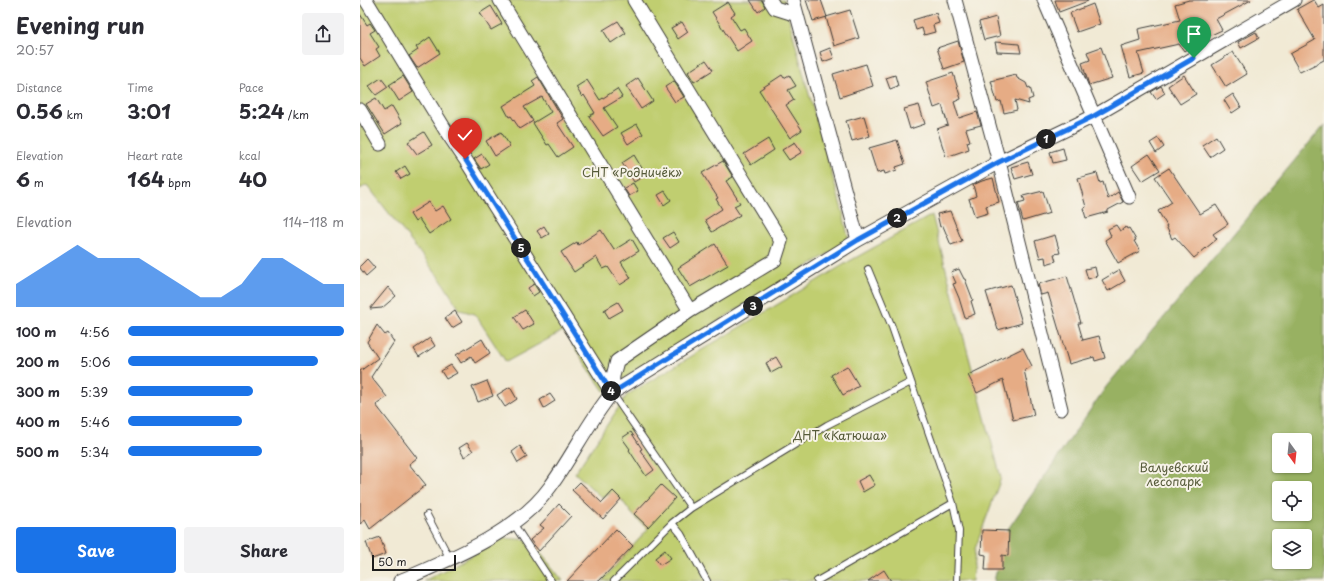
<!DOCTYPE html>
<meta charset="utf-8">
<style>
body{margin:0;font-family:"Playpen Sans",sans-serif;background:#f2f2f3;color:#2b2b33;height:100vh;display:flex;flex-direction:column;font-size:15px;white-space:nowrap}
*{box-sizing:border-box;margin:0}
p{font-size:13px;color:#7c7c81}
.icon{flex:none;width:22px;height:22px;fill:none;stroke:currentColor;stroke-width:2;stroke-linecap:round;stroke-linejoin:round}
.map{position:relative;flex:1;overflow:hidden}
.details{display:flex;flex-direction:column;background:#fff;width:360px}
.details>*{flex:none}
.needle{width:26px;rotate:165deg}
.tools{position:absolute;left:912px;top:433px;display:grid;gap:8px}
.tools a{display:grid;place-items:center;width:40px;height:40px;border-radius:4px;background:#fff;box-shadow:0 1px 3px #0004;font-size:20px}
.scale{position:absolute;left:12px;bottom:10px;width:84px;box-sizing:border-box;padding-left:4px;border:2px solid #1c1c1c;border-top:0;font-size:11px;line-height:14px;white-space:nowrap;color:#1c1c1c;-webkit-text-stroke:3px #f7f3e8;paint-order:stroke}
.pin{position:absolute;display:grid;place-items:center;width:34px;height:34px;color:#fff;margin:-41px -17px;border-radius:50% 50% 50% 0;rotate:-45deg;box-shadow:0 0 4px #0007}
.pin .icon{rotate:45deg}
.km{position:absolute;width:20px;height:20px;margin:-10px;border-radius:50%;background:#222;color:#fff;font-size:11px;line-height:20px;text-align:center}
.round{display:grid;place-items:center;flex:none;width:42px;height:42px;border-radius:4px;background:#f2f2f3}
.head{display:flex;align-items:center;justify-content:space-between;height:68px;padding:0 16px}
h1{font-size:22px;font-weight:700;line-height:30px}
.figures{display:grid;grid-template-columns:repeat(3,1fr);gap:6px;height:68px;padding:4px 16px}
.figures div{display:grid;align-content:center}
.figures b{font-size:20px;font-weight:700}
.figures small{font-size:11px;font-weight:400}
.figures p{font-size:11px}
.chart{height:112px;padding:8px 16px}
.chart p{display:flex;justify-content:space-between}
.chart svg{width:100%;height:72px;margin-top:4px;fill:#1a73e8;opacity:.7}
.primary-button{display:flex;gap:8px;margin-top:auto;padding:8px 16px}
.primary-button a{flex:1;height:46px;border-radius:4px;background:#1a73e8;color:#fff;font-size:16px;font-weight:700;line-height:46px;text-align:center}
.primary-button a+a{background:#f2f2f3;color:#2b2b33}
ul{padding:0 16px;list-style:none;font-size:13px}
li{display:grid;grid-template-columns:64px 48px 1fr;align-items:center;height:30px}
li i{height:10px;border-radius:5px;background:#1a73e8}
main{display:flex;flex:1;min-height:0}
.map>svg:first-child{display:block}
.green{fill:#c0ce70;stroke:#6e7546}
.forest{fill:#98b162;stroke:#5a663f;fill-rule:evenodd}
.building{fill:#e6ac85}
.lines{fill:none;stroke-linecap:round;stroke-linejoin:round}
.lane-casing{stroke:#3c3b38;stroke-width:8}
.street-casing{stroke:#3c3b38;stroke-width:15}
.lane{stroke:#fff;stroke-width:6}
.street{stroke:#fff;stroke-width:13}
.route-casing{stroke:#fff;stroke-width:8}
.route{stroke:#1a73e8;stroke-width:5}
.labels{text-anchor:middle;stroke-width:4;stroke-linejoin:round;paint-order:stroke}
.park-label{font-size:12px;fill:#555a39;stroke:#f7f3e8}
</style>
<main>
<section class="details">
<div class="head"><div><h1>Evening run</h1><p>20:57</p></div><a class="round"><svg class="icon" aria-label="share" viewBox="0 0 24 24"><path d="M12 15V3M7 8l5-5 5 5M5 13v7h14v-7"/></svg></a></div>
<div class="figures">
<div><p>Distance</p><b>0.56<small> km</small></b></div>
<div><p>Time</p><b>3:01</b></div>
<div><p>Pace</p><b>5:24<small> /km</small></b></div>
</div>
<div class="figures">
<div><p>Elevation</p><b>6<small> m</small></b></div>
<div><p>Heart rate</p><b>164<small> bpm</small></b></div>
<div><p>kcal</p><b>40</b></div>
</div>
<div class="chart"><p><span>Elevation</span>114–118 m</p>
<svg viewBox="0 0 160 44" preserveAspectRatio="none"><path d="M0 44V30L10 22L20 14L30 6L40 14L50 14L60 14L70 22L80 30L90 38L100 38L110 30L120 14L130 14L140 22L150 30L160 30V44z"/></svg>
</div>
<ul>
<li><b>100 m</b>4:56<i style="width:100%"></i></li>
<li><b>200 m</b>5:06<i style="width:88%"></i></li>
<li><b>300 m</b>5:39<i style="width:58%"></i></li>
<li><b>400 m</b>5:46<i style="width:53%"></i></li>
<li><b>500 m</b>5:34<i style="width:62%"></i></li>
</ul>
<div class="primary-button"><a>Save</a><a>Share</a></div>
</section>
<div class="map">
<svg width="964" height="581" viewBox="0 0 964 581">
<rect width="100%" height="100%" fill="#f7f3e8"/>
<filter id="ink" filterUnits="userSpaceOnUse"><feTurbulence type="fractalNoise" baseFrequency=".025" numOctaves="2"/><feDisplacementMap in="SourceGraphic" scale="8" xChannelSelector="R" yChannelSelector="G"/><feConvolveMatrix kernelMatrix="1 2 1 2 8 2 1 2 1" color-interpolation-filters="sRGB"/></filter>
<filter id="wash" filterUnits="userSpaceOnUse"><feTurbulence type="fractalNoise" baseFrequency=".012" numOctaves="4" result="noise"/><feDisplacementMap in="SourceGraphic" scale="16" xChannelSelector="R" yChannelSelector="G"/><feGaussianBlur stdDeviation="0.9" result="paint"/><feColorMatrix in="noise" values="0 0 0 0 0 0 0 0 0 0 0 0 0 0 0 0 0 1.4 0 .05"/><feComposite in="paint" operator="in"/></filter>
<g filter="url(#wash)">
<rect width="100%" height="100%" fill="#f1ead5"/>
<path class="green" d="M0 0H424L445 80 483 213 489 241 244 391 203 331 146 362 115 314 100 310 81 280 7 185 0 189Z
M572 215 597 312 641 478 615 549 612 581H242L288 529 273 515 261 499 253 492 242 498 215 473 267 395 488 262Z
M144 538 170 540 203 581H64Z"/>
<path class="forest" d="M964 125V581H634L646 532 746 387ZM919 440H945V466H919ZM919 488H945V514H919ZM919 536H945V562H919Z"/>
<g id="blocks">
<path class="building" d="M390 0H402L405 7 398 12Z
M446 0H461L467 17 453 21Z
M695 0H728V1L699 12Z
M829 0H891L856 19 862 30 851 35 850 33 824 51 819 44 778 53 784 73 770 77 761 46 780 40 778 29 820 20 815 4Z
M953 0H954L959 8 964 5V60L940 72 930 54 955 40 937 9Z
M368 2 375 13 371 16 380 30 384 28 392 41 377 51 352 12Z
M733 4 740 24 717 32 710 13Z
M131 6 142 24 131 30 120 13Z
M490 10 499 38 474 46 466 17Z
M576 13 579 23 573 25 575 32 564 35 562 28 556 30 553 20Z
M0 14 7 25 10 23 15 30 10 33 19 47 16 49 20 56 5 66 0 58Z
M636 17 640 36 624 40 619 22Z
M258 21 266 33 251 43 243 30Z
M322 22 328 32 318 39 311 28Z
M896 32 899 38 881 48 878 42Z
M70 37 80 53 57 68 49 56 58 50 56 47Z
M598 41 604 62 584 69 577 48Z
M635 42 659 44 661 53 637 52Z
M741 47 752 78 729 85 722 63 730 60 727 52Z
M470 48 474 58 463 62 460 52Z
M873 52 887 74 866 87 852 65Z
M346 60 353 70 334 82 328 72Z
M506 64 513 86 480 97 473 74Z
M593 73 601 99 594 102 599 118 617 112 621 125 606 129 610 141 607 142 609 149 586 157 577 129 588 125 582 105 574 108 566 82Z
M422 75 424 78 429 75 436 86 428 90 434 100 426 105 442 130 430 138 399 90Z
M535 75 538 86 530 89 526 78Z
M656 75 657 78 666 83 668 88 670 87 673 98 668 100 669 104 655 100 657 110 644 113 641 101 637 102 631 81Z
M824 75 836 94 820 104 808 86Z
M43 76 53 92 39 101 29 85Z
M178 77 203 119 197 123 213 147 198 157 189 144 187 145 173 123 191 112 182 97 164 107 173 121 160 129 151 116 149 117 143 106 175 86 172 81Z
M21 78 28 87 16 95 9 86Z
M278 78 293 101 281 109 266 86Z
M227 80 240 100 257 89 262 97 244 108 257 127 243 136 229 116 235 113 224 95 222 97 216 87Z
M314 81 324 97 315 102 305 87Z
M801 86 805 93 796 99 791 92Z
M873 94 881 107 872 113 864 100Z
M16 98 24 111 32 106 42 123 25 134 6 104Z
M559 105 565 124 550 129 544 109Z
M504 116 510 136 492 141 486 121Z
M277 124 283 134 268 144 261 133Z
M64 132 72 145 57 154 48 142Z
M141 132 150 146 135 156 126 141Z
M856 136 863 148 850 157 842 145Z
M798 138 804 147 796 153 790 143Z
M408 139 414 150 391 165 384 154Z
M537 140 545 164 536 167 537 170 525 174 524 171 517 173 509 148Z
M435 142 442 152 429 160 422 150Z
M703 148 706 160 693 163 690 152Z
M122 154 129 164 121 169 114 159Z
M789 154 800 170 782 181 772 166Z
M274 155 286 175 274 182 262 163Z
M363 161 373 177 366 181 380 203 374 206 380 215 352 232 345 220 362 209 356 199 358 198 342 173Z
M668 162 672 174 655 179 651 167Z
M45 166 50 174 41 179 36 172Z
M809 168 840 214 856 205 868 224 853 234 857 239 834 258 815 237 812 239 806 226H807L798 211 812 202 795 177Z
M737 173 740 183 743 182 748 199 758 192 763 202 748 210V212L726 218 723 208 726 207 718 178Z
M633 178 639 202 626 206 628 213 615 217 609 199 616 196 613 185 622 181Z
M273 183 278 191 269 196 264 188Z
M305 191 311 200 304 205 298 195Z
M683 191 690 213 663 221 658 203 665 201 663 196Z
M69 202 75 211 83 206 91 219 69 234 59 219 55 222 50 214Z
M590 211 602 241 591 245 583 226 580 227 577 214Z
M756 225 760 231 766 227 767 229 769 228 776 240 774 241 780 251 758 263 745 240 751 236 748 229Z
M184 226 189 234 182 238 177 231Z
M241 230 254 250 272 239 279 251 261 262 271 278 260 285 248 267 243 269 236 257 214 272 201 252 217 242 218 245Z
M313 232 319 242 310 248 303 238Z
M695 235 700 253 694 254 696 261 686 264 685 257 680 258 675 241Z
M355 244 368 265 330 287 318 268Z
M7 259 15 268 6 276 0 268V266Z
M735 267 737 276 728 279 725 269Z
M599 269 604 279H605L613 300 611 301 615 314 605 318 599 298 593 284 596 283 591 272Z
M759 270 765 281 748 291 742 280Z
M707 276 721 323H718L723 340 739 336 745 358 735 361 734 357 709 364 688 293 681 295 678 284Z
M174 284 179 292 173 296 168 288Z
M651 285 662 323 638 330 626 292Z
M28 287 36 296 22 308 10 309Z
M258 302 263 310 249 318 244 310Z
M165 310 174 324 163 330 154 317Z
M95 311 102 322 92 328 85 318Z
M17 325 25 335 28 333 34 342 11 377 27 397 16 405 57 458 49 464 66 485 10 529 5 520 0 524V371L18 358 7 342Z
M70 338 75 346 59 357 54 349Z
M122 339 130 353 115 363 111 356 101 363 96 355Z
M663 348 672 366 664 370 674 415 653 420 643 380 617 393 608 375Z
M416 357 422 367 411 373 406 363Z
M91 365 97 373 86 379 81 371Z
M487 366 499 386 483 395 471 375Z
M127 381 133 396 118 402 112 387Z
M150 387 157 399 145 407 137 395Z
M190 394 195 401 184 408 180 400Z
M271 432 282 449 280 450 294 470 286 476 269 450 270 449 262 438Z
M107 443 113 451 104 457 99 448Z
M160 446 167 457 158 463 152 452Z
M509 475 515 485 503 492 498 481Z
M220 482 242 503 253 491 261 499 243 519 212 490Z
M301 485 315 498 288 527 274 514Z
M199 504 211 516 179 551 170 540 184 528 180 525Z
M256 529 273 546 239 581H207Z
M622 530 649 531 648 556 642 555V570H625L626 555 621 554Z
M20 537 26 554 12 559 6 542Z
M305 550 311 558 300 565 295 558Z
M524 570 531 581H508Z"/>
</g>
</g>
<g filter="url(#ink)">
<use href="#blocks" fill-opacity="0" stroke="#3c3b38" stroke-width="1"/>
<g class="lines">
<g class="lane-casing">
<path id="lane" d="M508 269 532 327 593 503 599 531 597 581
M252 393 331 508 312 523 321 534 347 581
M331 508 467 425 551 382
M67 515 90 559
M153 523 191 581
M254 581 312 523
M457 581 593 503"/>
</g>
<g class="street-casing">
<path id="street" d="M6 0 86 131 105 159 252 393
M140 0 330 311
M410 0 415 8 437 15
M433 0 498 240
M595 0 639 162 701 409
M684 0 769 197
M0 110 20 144
M252 393 253 376 257 361 330 311 415 260 421 241 274 0
M40 581C90 559 157 533 190 487 212 457 228 422 252 393L498 240 639 162 734 116 934 0"/>
</g>
<use href="#lane" class="lane"/>
<use href="#street" class="street"/>
</g>
</g>
<g class="lines" filter="url(#ink)">
<g class="route-casing">
<path id="route" d="M105 159 252 393 498 240 639 162 734 116 834 58"/>
</g>
<use href="#route" class="route"/>
</g>
<g class="labels">
<g class="park-label">
<text x="272" y="177">СНТ «Родничёк»</text>
<text x="480" y="440">ДНТ «Катюша»</text>
<text x="814" y="472">Валуевский<tspan x="814" dy="14">лесопарк</tspan></text>
</g>
</g>
</svg>
<div class="tools">
<a><svg class="needle" viewBox="-14 -14 28 28"><path d="M0-13l5 13h-10z" fill="#e53935"/><path d="M0 13l5-13h-10z" fill="#7c7c81"/></svg></a>
<a><svg class="icon" aria-label="locate" viewBox="0 0 24 24"><circle cx="12" cy="12" r="6"/><path d="M12 2v4M12 18v4M2 12h4M18 12h4"/></svg></a>
<a><svg class="icon" aria-label="layers" viewBox="0 0 24 24"><path d="M12 4l9 5-9 5-9-5zM3 14l9 5 9-5"/></svg></a>
</div>
<div class="scale">50 m</div>
<div class="pin" style="left:834px;top:58px;background:#1e9e55"><svg class="icon" aria-label="arrive" viewBox="0 0 24 24"><path d="M6 21V4h12l-3 4 3 4H6"/></svg></div>
<div class="pin" style="left:105px;top:159px;background:#d93025"><svg class="icon" aria-label="check" viewBox="0 0 24 24"><path d="M5 12l5 5 9-10"/></svg></div>
<b class="km" style="left:686px;top:139px">1</b>
<b class="km" style="left:537px;top:218px">2</b>
<b class="km" style="left:393px;top:306px">3</b>
<b class="km" style="left:251px;top:391px">4</b>
<b class="km" style="left:161px;top:248px">5</b>
</div>
</main>
